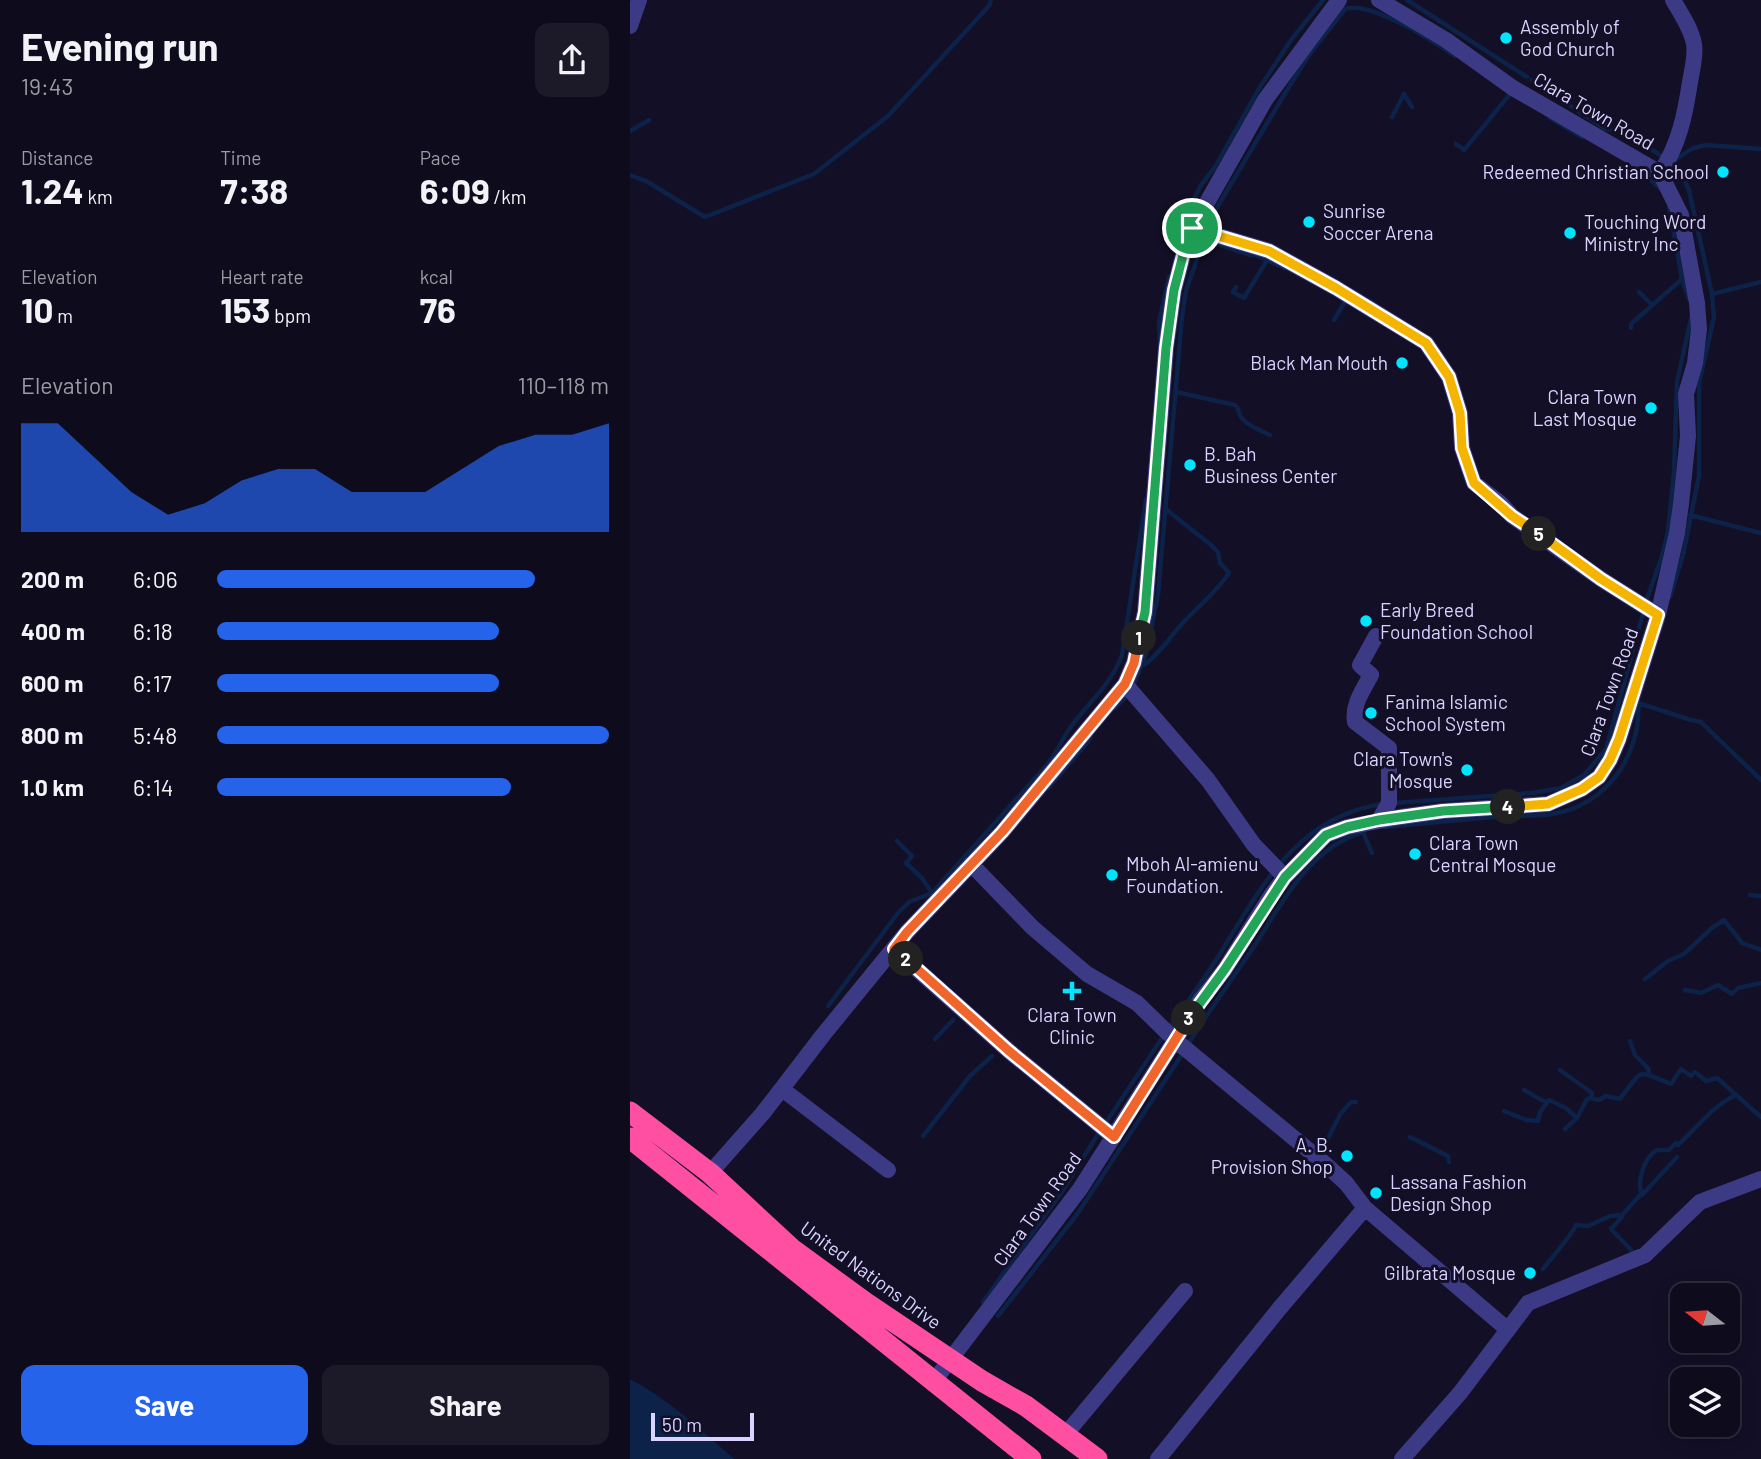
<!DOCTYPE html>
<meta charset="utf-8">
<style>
body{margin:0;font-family:Barlow,sans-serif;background:#1c1929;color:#f1f3f6;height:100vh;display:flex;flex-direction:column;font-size:26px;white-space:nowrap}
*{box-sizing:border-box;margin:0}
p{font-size:23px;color:#9b9ba3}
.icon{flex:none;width:38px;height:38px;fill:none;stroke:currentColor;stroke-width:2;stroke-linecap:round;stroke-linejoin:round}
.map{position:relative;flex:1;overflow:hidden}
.drawer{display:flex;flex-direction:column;background:#0e0b1c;width:630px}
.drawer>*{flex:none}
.needle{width:46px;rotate:287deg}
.controls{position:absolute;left:1040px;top:1283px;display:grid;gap:14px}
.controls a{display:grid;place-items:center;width:70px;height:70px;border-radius:14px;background:#0e0b1c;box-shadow:0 4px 18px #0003,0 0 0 2px #2e2b3b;font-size:35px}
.scale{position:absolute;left:21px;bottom:18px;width:103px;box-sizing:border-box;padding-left:7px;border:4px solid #d9d4ff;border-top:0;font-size:19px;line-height:24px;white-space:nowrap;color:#d9d4ff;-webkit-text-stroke:5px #130f26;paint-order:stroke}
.pin{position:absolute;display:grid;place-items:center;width:60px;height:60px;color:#fff;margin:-30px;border:4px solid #fff;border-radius:50%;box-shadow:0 2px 7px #0007}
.km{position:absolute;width:35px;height:35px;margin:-18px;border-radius:50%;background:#222;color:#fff;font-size:19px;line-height:35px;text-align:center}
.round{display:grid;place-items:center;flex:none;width:74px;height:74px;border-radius:14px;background:#1c1929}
.head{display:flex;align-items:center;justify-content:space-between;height:119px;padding:0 21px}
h1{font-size:38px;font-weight:700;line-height:52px}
.figures{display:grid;grid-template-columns:repeat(3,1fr);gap:10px;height:119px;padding:7px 21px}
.figures div{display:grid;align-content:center}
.figures b{font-size:35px;font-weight:700}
.figures small{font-size:19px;font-weight:400}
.figures p{font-size:19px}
.chart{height:196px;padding:14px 21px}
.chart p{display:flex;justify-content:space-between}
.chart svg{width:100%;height:126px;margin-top:7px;fill:#2563eb;opacity:.7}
.cta{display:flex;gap:14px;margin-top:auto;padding:14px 21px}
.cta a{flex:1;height:80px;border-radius:14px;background:#2563eb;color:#fff;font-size:28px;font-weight:700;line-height:80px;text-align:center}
.cta a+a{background:#1c1929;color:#f1f3f6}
ul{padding:0 21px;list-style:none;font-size:23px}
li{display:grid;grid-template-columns:112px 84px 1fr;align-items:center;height:52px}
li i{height:18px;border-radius:9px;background:#2563eb}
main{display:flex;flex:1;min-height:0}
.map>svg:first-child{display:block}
.water{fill:#0c2248}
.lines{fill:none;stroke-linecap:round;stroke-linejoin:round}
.stream{stroke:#0c2248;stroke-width:4.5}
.street{stroke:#3d3a85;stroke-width:16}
.highway{stroke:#ff4fa3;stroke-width:21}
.split-1-casing{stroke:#fff;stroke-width:14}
.split-2-casing{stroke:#fff;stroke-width:14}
.split-3-casing{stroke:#fff;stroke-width:14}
.split-4-casing{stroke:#fff;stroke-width:14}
.split-5-casing{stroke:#fff;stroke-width:14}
.split-6-casing{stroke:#fff;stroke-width:14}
.split-1{stroke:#22a559;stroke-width:9}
.split-2{stroke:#f0652b;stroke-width:9}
.split-3{stroke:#f0652b;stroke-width:9}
.split-4{stroke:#22a559;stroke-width:9}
.split-5{stroke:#f5b400;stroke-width:9}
.split-6{stroke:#f5b400;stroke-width:9}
.poi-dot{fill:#00e5ff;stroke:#130f26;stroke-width:2.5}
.labels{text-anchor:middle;stroke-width:6;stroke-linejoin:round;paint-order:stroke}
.poi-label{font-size:19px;fill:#d9d4ff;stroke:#130f26;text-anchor:start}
.street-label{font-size:19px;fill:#d9d4ff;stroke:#130f26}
</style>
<main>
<section class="drawer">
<div class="head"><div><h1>Evening run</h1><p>19:43</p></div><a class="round"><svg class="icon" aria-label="share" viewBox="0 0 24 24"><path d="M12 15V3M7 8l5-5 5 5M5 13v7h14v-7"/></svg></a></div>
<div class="figures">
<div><p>Distance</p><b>1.24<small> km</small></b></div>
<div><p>Time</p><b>7:38</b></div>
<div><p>Pace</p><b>6:09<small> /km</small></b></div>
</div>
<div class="figures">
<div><p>Elevation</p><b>10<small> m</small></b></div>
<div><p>Heart rate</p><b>153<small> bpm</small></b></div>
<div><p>kcal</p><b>76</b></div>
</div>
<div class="chart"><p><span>Elevation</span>110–118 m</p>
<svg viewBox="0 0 160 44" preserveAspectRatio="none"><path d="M0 44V6L10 6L20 18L30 30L40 38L50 34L60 26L70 22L80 22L90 30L100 30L110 30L120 22L130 14L140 10L150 10L160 6V44z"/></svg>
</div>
<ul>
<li><b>200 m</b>6:06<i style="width:81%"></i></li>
<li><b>400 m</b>6:18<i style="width:72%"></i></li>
<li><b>600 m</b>6:17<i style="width:72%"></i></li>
<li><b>800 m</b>5:48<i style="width:100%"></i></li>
<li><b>1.0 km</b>6:14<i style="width:75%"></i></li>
</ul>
<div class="cta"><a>Save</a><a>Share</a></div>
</section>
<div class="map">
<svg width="1131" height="1459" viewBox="0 0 1131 1459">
<rect width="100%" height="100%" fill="#130f26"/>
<path class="water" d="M0 1379C40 1400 71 1430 104 1459H0Z"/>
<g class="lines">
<path class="stream" d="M777 0 897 77
M902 80 975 129 985 130C1014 146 1048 158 1059 190L1082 294 1084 317 1069 383V476L1053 555 1040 597
M762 117 774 94 782 107
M920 118 952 137
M0 131 19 120
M826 144 834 150 881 93
M1042 162 1063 148 1076 145 1131 149
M1005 167 1030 188
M0 175 16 181 75 217 184 174 258 116 359 6 361 0
M1039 206 1052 279 1059 299
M547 220 552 222 571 185 585 167 630 87 661 40 693 0
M549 241 552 222
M581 242 620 255H625L655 268
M606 287 603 292 614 298 637 260
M1009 292 1021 304
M1082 294 1131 282
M704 320 716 300
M1001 328V324L1052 279
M530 344 529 322 539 277
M546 392 605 405 608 408C609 423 626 428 640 435
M1060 515 1131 533
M1016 602 1031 559 1038 532 1044 471 1047 382 1061 318
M514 665C530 654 538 639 551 625 567 607 586 593 599 573L590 563 588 552 581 545 537 510
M503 687 516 654 528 595 552 317 556 291 582 216 654 95 679 55 715 9C740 0 803 41 825 56
M1008 703 1061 720 1071 722 1131 780
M485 708 499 694
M418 788 458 742 461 735
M764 803 902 793 931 788 954 775 976 749 1014 610
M755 827C791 824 827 820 863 817 882 815 903 817 922 814 976 806 1012 755 1008 702
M733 832 742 853
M267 841 282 856 276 863 292 878 302 893
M1120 895 1131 896
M1015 979 1038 961 1054 954 1083 927 1094 920 1112 943 1131 950
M1055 990 1071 993 1088 985 1102 994 1108 988 1131 983
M198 1006 268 913 279 902 302 893 416 766C426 754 431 741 440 728 458 703 481 685 492 655L516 499
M539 1028C556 1003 575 979 591 952 632 886 667 817 752 804
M305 1039 323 1020
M1000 1041 1005 1055 1018 1068 1019 1073
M558 1044C578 1013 600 982 621 951 649 910 676 849 733 832
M930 1070 962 1093 961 1098 969 1100 976 1096 990 1099C1014 1068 1005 1070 1041 1084L1051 1069 1061 1076 1065 1072 1076 1081 1087 1078 1131 1117
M894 1090 917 1103
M874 1111 896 1120 908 1121 910 1112 919 1100 936 1108 947 1118
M475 1124 534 1035
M935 1129 947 1118 957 1099 961 1098
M293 1136 340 1076 362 1056
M780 1137 818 1156 819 1162
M691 1148 694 1146 711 1113 721 1102H726
M1012 1195 1047 1157
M992 1217 981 1229 1003 1252
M913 1269C922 1257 942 1235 946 1225L958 1226 980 1216 992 1215 1012 1193C1006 1182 1015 1156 1027 1150 1029 1150 1038 1150 1039 1150L1046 1143 1048 1145C1069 1126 1082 1106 1106 1095
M353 1302 431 1193 470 1131
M368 1316 448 1213 553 1053"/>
<path class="street" d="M0 26 9 0
M1030 173C1049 145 1055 115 1060 82 1062 70 1066 56 1064 44 1061 28 1051 14 1043 0
M562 228 639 251 706 288 796 343 819 377 830 413 832 448 844 483 870 503 882 516 971 579 1028 615
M746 636 730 665 741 675C733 690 722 705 725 722L759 748V803L749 820
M495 684 578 780 624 845 655 877
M341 864 403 928 457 974 507 1003 545 1040 694 1163 716 1183 735 1208 877 1329
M264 949 379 1051 484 1137
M152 1089 258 1170
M80 1173 133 1113 193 1035 277 932 372 832 495 684 504 663 515 612 536 348 544 290 558 236 635 100 709 0
M304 1381 450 1189 570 1001 595 969 642 894 655 877 696 835 717 827 770 817 813 811 918 804 952 789 969 777 980 760 989 739 1028 615 1047 533 1051 504 1058 436 1056 394 1065 363 1069 329 1067 303 1051 215 1030 173 883 88 816 40 749 0
M435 1435 555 1291
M528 1459 649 1309 735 1208
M772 1459 830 1393 898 1303 1015 1255 1070 1202 1131 1179"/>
<path class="highway" d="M0 1112 80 1173 162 1249 236 1303 352 1381 396 1406 467 1459
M0 1138 401 1459"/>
</g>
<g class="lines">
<g class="split-1-casing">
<path id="split-1" d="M509 638 515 612 536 348 544 290 558 236 562 228"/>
</g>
<g class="split-2-casing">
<path id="split-2" d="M276 959 264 949 277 932 372 832 495 684 504 663 509 638"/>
</g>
<g class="split-3-casing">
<path id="split-3" d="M276 959 379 1051 484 1137 559 1018"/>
</g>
<g class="split-4-casing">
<path id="split-4" d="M559 1018 595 969 655 877 696 835 717 827 749 820 813 811 878 807"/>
</g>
<g class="split-5-casing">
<path id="split-5" d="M878 807 918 804 952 789 969 777 980 760 989 739 1028 615 971 579 909 534"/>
</g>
<g class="split-6-casing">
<path id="split-6" d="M562 228 639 251 706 288 796 343 819 377 830 413 832 448 844 483 882 516 909 534"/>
</g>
<use href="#split-1" class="split-1"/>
<use href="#split-2" class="split-2"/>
<use href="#split-3" class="split-3"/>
<use href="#split-4" class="split-4"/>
<use href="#split-5" class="split-5"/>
<use href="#split-6" class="split-6"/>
</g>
<g class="poi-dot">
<circle cx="876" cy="38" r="7"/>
<circle cx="1093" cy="172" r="7"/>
<circle cx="679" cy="222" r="7"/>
<circle cx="940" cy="233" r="7"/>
<circle cx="772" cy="363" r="7"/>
<circle cx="1021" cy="408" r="7"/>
<circle cx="560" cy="465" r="7"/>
<circle cx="736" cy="621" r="7"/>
<circle cx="741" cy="713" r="7"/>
<circle cx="837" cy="770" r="7"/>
<circle cx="785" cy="854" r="7"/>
<circle cx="482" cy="875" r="7"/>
<path d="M438.5 980.5h7v7h7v7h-7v7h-7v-7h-7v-7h7z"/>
<circle cx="717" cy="1156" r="7"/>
<circle cx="746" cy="1193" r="7"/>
<circle cx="900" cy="1273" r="7"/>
</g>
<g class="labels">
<g class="poi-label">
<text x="890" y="34">Assembly of<tspan x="890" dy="22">God Church</tspan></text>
<text x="1079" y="179" text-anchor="end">Redeemed Christian School</text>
<text x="693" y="218">Sunrise<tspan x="693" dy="22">Soccer Arena</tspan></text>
<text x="954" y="229">Touching Word<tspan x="954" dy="22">Ministry Inc</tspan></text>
<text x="758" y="370" text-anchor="end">Black Man Mouth</text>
<text x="1007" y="404" text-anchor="end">Clara Town<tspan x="1007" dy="22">Last Mosque</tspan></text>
<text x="574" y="461">B. Bah<tspan x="574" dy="22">Business Center</tspan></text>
<text x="750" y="617">Early Breed<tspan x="750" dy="22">Foundation School</tspan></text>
<text x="755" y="709">Fanima Islamic<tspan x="755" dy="22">School System</tspan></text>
<text x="823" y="766" text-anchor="end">Clara Town's<tspan x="823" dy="22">Mosque</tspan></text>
<text x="799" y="850">Clara Town<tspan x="799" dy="22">Central Mosque</tspan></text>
<text x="496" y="871">Mboh Al-amienu<tspan x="496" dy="22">Foundation.</tspan></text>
<text x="442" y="1022" text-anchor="middle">Clara Town<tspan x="442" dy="22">Clinic</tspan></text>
<text x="703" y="1152" text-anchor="end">A. B.<tspan x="703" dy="22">Provision Shop</tspan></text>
<text x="760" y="1189">Lassana Fashion<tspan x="760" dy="22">Design Shop</tspan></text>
<text x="886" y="1280" text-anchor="end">Gilbrata Mosque</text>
</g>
<g class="street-label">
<text transform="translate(964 111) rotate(30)" y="7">Clara Town Road</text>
<text transform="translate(979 692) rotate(-70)" y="7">Clara Town Road</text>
<text transform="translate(407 1209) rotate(-54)" y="7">Clara Town Road</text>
<text transform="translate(241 1275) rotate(36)" y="7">United Nations Drive</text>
</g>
</g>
</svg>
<div class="controls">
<a><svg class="needle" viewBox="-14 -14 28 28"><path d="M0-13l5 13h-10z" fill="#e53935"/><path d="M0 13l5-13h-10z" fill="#9b9ba3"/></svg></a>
<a><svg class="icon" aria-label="layers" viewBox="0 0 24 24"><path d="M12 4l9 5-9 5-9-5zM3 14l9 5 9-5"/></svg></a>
</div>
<div class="scale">50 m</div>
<div class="pin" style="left:562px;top:228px;background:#1e9e55"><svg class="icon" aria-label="arrive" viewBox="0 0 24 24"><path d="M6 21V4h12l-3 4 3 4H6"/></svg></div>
<b class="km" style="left:509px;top:638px">1</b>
<b class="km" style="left:276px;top:959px">2</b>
<b class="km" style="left:559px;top:1018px">3</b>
<b class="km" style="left:878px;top:807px">4</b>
<b class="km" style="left:909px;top:534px">5</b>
</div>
</main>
